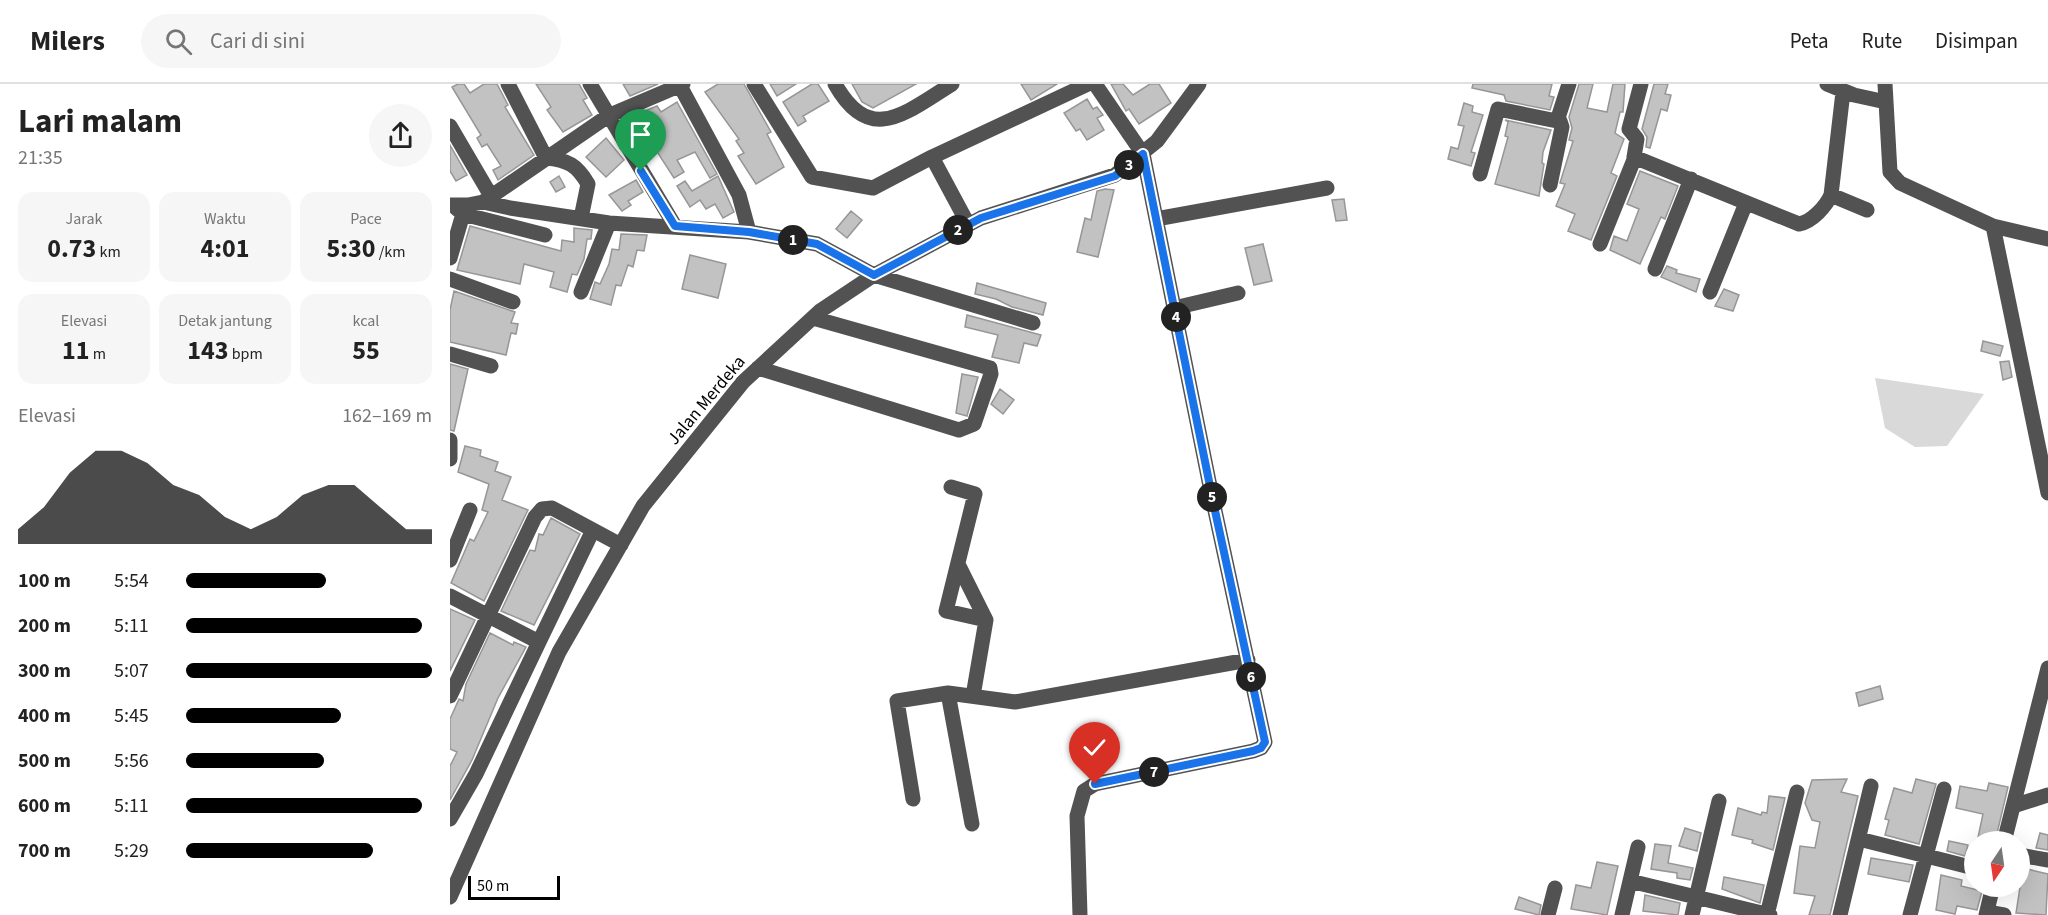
<!DOCTYPE html>
<html lang="id">
<meta charset="utf-8">
<style>
body{margin:0;font-family:"Source Sans 3",sans-serif;background:#f6f6f6;color:#222;height:100vh;display:flex;flex-direction:column;font-size:22px;white-space:nowrap}
*{box-sizing:border-box;margin:0}
p{font-size:20px;color:#767676}
.icon{flex:none;width:33px;height:33px;fill:none;stroke:currentColor;stroke-width:2;stroke-linecap:round;stroke-linejoin:round}
.map{position:relative;flex:1;overflow:hidden}
.drawer{display:flex;flex-direction:column;background:#fff;width:450px}
.drawer>*{flex:none}
.needle{width:39px;rotate:193deg}
.buttons{position:absolute;left:1514px;top:747px;display:grid;gap:12px}
.buttons a{display:grid;place-items:center;width:66px;height:66px;border-radius:50%;background:#fff;box-shadow:0 6px 24px #0002;font-size:30px}
.scale{position:absolute;left:18px;bottom:15px;width:92px;box-sizing:border-box;padding-left:6px;border:3px solid #000;border-top:0;font-size:16px;line-height:21px;white-space:nowrap;color:#000;-webkit-text-stroke:4px #fff;paint-order:stroke}
.pin{position:absolute;display:grid;place-items:center;width:51px;height:51px;color:#fff;margin:-62px -26px;border-radius:50% 50% 50% 0;rotate:-45deg;box-shadow:0 0 6px #0007}
.pin .icon{rotate:45deg}
.km{position:absolute;width:30px;height:30px;margin:-15px;border-radius:50%;background:#222;color:#fff;font-size:16px;line-height:30px;text-align:center}
.round{display:grid;place-items:center;flex:none;width:63px;height:63px;border-radius:32px;background:#f6f6f6}
.head{display:flex;align-items:center;justify-content:space-between;height:102px;padding:0 18px}
h1{font-size:33px;font-weight:700;line-height:45px}
.figures{display:grid;grid-template-columns:repeat(3,1fr);gap:9px;height:102px;padding:6px 18px}
.figures div{display:grid;align-content:center;border-radius:15px;background:#f6f6f6;text-align:center}
.figures b{font-size:26px;font-weight:700}
.figures small{font-size:16px;font-weight:400}
.figures p{font-size:16px}
.chart{height:168px;padding:12px 18px}
.chart p{display:flex;justify-content:space-between}
.chart svg{width:100%;height:108px;margin-top:6px;fill:#000;opacity:.7}
ul{padding:0 18px;list-style:none;font-size:20px}
li{display:grid;grid-template-columns:96px 72px 1fr;align-items:center;height:45px}
li i{height:15px;border-radius:8px;background:#000}
header{display:flex;align-items:center;gap:36px;box-sizing:border-box;height:84px;padding:0 30px;background:#fff;border-bottom:2px solid #e0e0e0}
header strong{font-size:28px}
nav{display:flex;gap:33px;margin-inline-start:auto;font-size:21px}
.search{width:420px;height:54px;background:#f6f6f6;display:flex;align-items:center;gap:15px;box-sizing:border-box;padding:0 21px;border-radius:33px;color:#767676;font-size:22px}
main{display:flex;flex:1;min-height:0}
.map>svg:first-child{display:block}
.green{fill:#d9d9d9}
.building{fill:#c2c2c2;stroke:#969696;stroke-width:1.5}
.lines{fill:none;stroke-linecap:round;stroke-linejoin:round}
.minor{stroke:#525252;stroke-width:15}
.route-casing{stroke:#fff;stroke-width:12}
.route{stroke:#1a73e8;stroke-width:8}
.labels{text-anchor:middle;stroke-width:6;stroke-linejoin:round;paint-order:stroke}
.street-label{font-size:18px;fill:#000;stroke:#fff}
</style>
<header>
<strong>Milers</strong>
<div class="search"><svg class="icon" aria-label="search" viewBox="0 0 24 24"><circle cx="10" cy="10" r="6"/><path d="M15 15l6 6"/></svg>Cari di sini</div>
<nav><a>Peta</a><a>Rute</a><a>Disimpan</a></nav>
</header>
<main>
<section class="drawer">
<div class="head"><div><h1>Lari malam</h1><p>21:35</p></div><a class="round"><svg class="icon" aria-label="share" viewBox="0 0 24 24"><path d="M12 15V3M7 8l5-5 5 5M5 13v7h14v-7"/></svg></a></div>
<div class="figures">
<div><p>Jarak</p><b>0.73<small> km</small></b></div>
<div><p>Waktu</p><b>4:01</b></div>
<div><p>Pace</p><b>5:30<small> /km</small></b></div>
</div>
<div class="figures">
<div><p>Elevasi</p><b>11<small> m</small></b></div>
<div><p>Detak jantung</p><b>143<small> bpm</small></b></div>
<div><p>kcal</p><b>55</b></div>
</div>
<div class="chart"><p><span>Elevasi</span>162–169 m</p>
<svg viewBox="0 0 160 44" preserveAspectRatio="none"><path d="M0 44V38L10 29L20 15L30 6L40 6L50 11L60 20L70 24L80 33L90 38L100 33L110 24L120 20L130 20L140 29L150 38L160 38V44z"/></svg>
</div>
<ul>
<li><b>100 m</b>5:54<i style="width:57%"></i></li>
<li><b>200 m</b>5:11<i style="width:96%"></i></li>
<li><b>300 m</b>5:07<i style="width:100%"></i></li>
<li><b>400 m</b>5:45<i style="width:63%"></i></li>
<li><b>500 m</b>5:56<i style="width:56%"></i></li>
<li><b>600 m</b>5:11<i style="width:96%"></i></li>
<li><b>700 m</b>5:29<i style="width:76%"></i></li>
</ul>
</section>
<div class="map">
<svg width="1598" height="831" viewBox="0 0 1598 831">
<rect width="100%" height="100%" fill="#fff"/>
<path class="green" d="M1425 294 1534 310 1497 362 1465 363 1435 344Z"/>
<path class="building" d="M8 0H14L20 9 34 0H47L58 21 55 23 84 71 48 96 43 86 51 82 37 60 32 63 27 54 31 51 2 3Z
M86 0H129L137 14 133 16 142 31 113 48 97 26 101 23Z
M173 0H208L180 12Z
M268 0H294L321 48 317 50 334 83 306 100 288 72 294 69 286 57 289 55 255 8Z
M320 0H346L327 12Z
M362 0H368L379 17 353 32 356 37 348 42 333 18Z
M402 0H466L423 24 412 18Z
M571 0H607L581 16Z
M661 0H673L683 11 700 0H709L721 19 689 40 679 25 676 27Z
M1023 0H1102L1099 12 1104 13 1100 26 1056 17 1054 11 1022 4Z
M1129 0H1143L1137 24 1157 28 1163 0H1175L1173 28H1170L1165 49 1174 55 1161 89 1167 92 1141 156 1118 147 1125 130 1106 122 1115 100 1110 99 1123 57 1119 56 1122 44 1119 33Z
M1204 0H1218L1215 10 1221 11 1217 27 1211 25 1200 64 1196 63 1197 53 1192 45Z
M637 15 643 25 647 23 653 31 647 34 654 46 637 56 630 45 626 47 614 29Z
M227 18 267 90 260 94 245 68 227 76 234 88 224 94 186 35 192 33 190 29 207 22 211 28Z
M1014 19 1023 22 1022 28 1033 31 1021 68 1025 69 1021 82 998 75 1001 63 1008 65 1014 42 1008 41Z
M1055 36 1101 46 1093 68 1092 79 1094 80 1089 112 1045 100 1058 53 1055 52 1058 38Z
M156 54 174 76 156 93 136 73Z
M0 61 17 91 6 97 0 87Z
M1190 87 1228 102 1215 135 1211 133 1190 180 1160 166 1164 152 1177 157 1189 125 1177 120Z
M109 92 115 103 106 108 100 98Z
M268 92 284 128 273 134 265 120 256 125 250 116 240 123 227 102 235 97 242 107Z
M186 96 193 108 178 117 181 121 172 127 159 111Z
M655 105 664 106 648 173 627 168 635 134 641 136 647 107Z
M894 115 897 136 886 137 882 116Z
M401 127 412 136 397 154 386 145Z
M20 142 111 167 112 156 124 158V144L142 146 141 155H137L134 175 127 191 122 190 117 208 100 203 104 188 74 180 70 200 7 186Z
M171 150 197 151 194 167 187 166 183 183 178 181 171 202 166 201 161 221 140 215 145 198 150 200 159 180 162 165 169 166Z
M813 160 822 197 804 201 795 164Z
M240 171 276 180 268 214 232 205Z
M1217 182 1227 186 1226 189 1250 195 1246 208 1211 193Z
M527 199 596 219 593 231 562 223 546 215 525 210Z
M1274 205 1289 211 1283 227 1265 222Z
M4 207 65 228 61 239 68 240 66 250 61 249 56 271 0 258V226Z
M517 231 591 251 587 262 574 259 569 279 542 273 548 251 515 243Z
M1533 257 1553 262 1550 272 1531 267Z
M1559 277 1562 293 1553 296 1550 278Z
M0 280 18 285 4 347 0 346Z
M512 290 528 293 517 332 506 329Z
M550 305 564 316 553 330 541 320Z
M15 362 31 366 30 372 48 378 45 387 61 393 52 416 78 426 34 517 1 499 20 455 24 457 38 428 32 426 39 400 8 388Z
M101 434 130 450 84 541 51 527 80 466 85 467 89 450 93 451Z
M0 525 25 536 0 587Z
M40 549 63 561 64 558 76 563 48 614 22 676 0 716V682L7 668 0 665V635L9 615 13 617 16 600Z
M1430 602 1433 615 1409 622 1406 609Z
M1397 695 1391 708 1408 712 1380 831H1359L1365 812 1344 809 1350 762 1365 764 1370 738 1362 736 1355 719 1362 696Z
M1466 695 1486 700 1469 760 1435 751 1439 736 1435 735 1444 704 1462 709Z
M1539 699 1558 703 1545 758H1527L1533 730 1506 724 1510 702 1537 707Z
M1319 712 1335 714 1323 766 1302 759 1303 756 1282 751 1288 724 1311 731 1312 728 1317 729Z
M1235 744 1251 749 1247 767 1229 762Z
M1590 749 1598 751V766L1586 764Z
M1499 757 1518 761 1515 772 1497 767Z
M1205 760 1221 762 1218 779 1243 784 1240 796 1227 794V789L1201 785Z
M1421 774 1463 781 1459 798 1418 790Z
M1147 778 1168 782 1157 831 1121 825 1126 801 1141 804Z
M1573 784 1598 790 1596 831 1566 829Z
M1491 791 1512 796 1511 802 1532 807 1527 826 1507 822 1505 830 1486 826Z
M1274 793 1314 801 1310 819 1272 805Z
M1195 811 1230 819 1228 831 1193 827Z
M1069 813 1091 821 1089 831 1065 825Z"/>
<g class="lines">
<path class="minor" d="M58 0 96 74C118 76 127 81 138 100L131 134
M140 0 225 142
M229 0 289 111 299 148
M304 0 362 93 423 104 482 73 638 0
M385 0C420 62 455 29 502 0
M1191 0 1179 45 1187 55 1184 73 1349 140C1362 138 1376 122 1381 111
M1377 0 1404 11 1436 18
M1435 0 1440 88 1450 99 1543 142 1598 155
M1393 8 1381 111 1417 126
M0 42 41 112
M482 73 518 140
M1030 90 1048 25 1107 37 1119 0
M1100 101 1112 43 1110 37
M33 118 158 32 233 0
M0 121H18L33 118 60 124 159 139 299 148 367 160 424 191 583 239
M13 130 95 151
M706 135 877 104
M1543 142 1598 409
M1150 160 1185 73
M0 174 13 130 6 124
M1205 185 1241 95
M0 195 63 218
M131 208 159 139
M1260 208 1296 119
M724 224 788 209
M0 270 41 282
M308 284 509 346 524 340 541 290 540 284 363 234
M0 356V375
M501 403 525 410 496 527 536 536 523 612
M0 476 20 426
M508 480 536 536
M0 512 89 558 143 446
M498 609 522 740
M0 612 85 433 92 425 102 424 171 461
M463 715 447 617 498 609 565 618 798 576
M1563 722 1598 711
M0 735 26 690 89 558
M1409 755 1524 784
M1554 758 1598 584
M1569 771 1598 776
M1180 797 1320 831
M0 813 109 568 193 422 293 298 370 227 424 191 531 134 665 91 707 57 749 0
M1537 828 1554 831
M630 831 627 732 634 707 645 700 803 667 811 664 815 658 764 422 693 70 645 0
M1098 831 1105 804
M1172 831 1188 763
M1242 831 1269 717
M1317 831 1347 708
M1390 831 1421 702
M1460 831 1494 705
M1536 831 1543 802"/>
</g>
<g class="lines">
<g class="route-casing">
<path id="route" d="M191 87 225 142 299 148 367 160 424 191 531 134 665 92 693 70 764 422 815 658 811 664 803 667 645 700"/>
</g>
<use href="#route" class="route"/>
</g>
<g class="labels">
<g class="street-label">
<text transform="translate(256 316) rotate(-50)" y="6">Jalan Merdeka</text>
</g>
</g>
</svg>
<div class="buttons">
<a><svg class="needle" viewBox="-14 -14 28 28"><path d="M0-13l5 13h-10z" fill="#e53935"/><path d="M0 13l5-13h-10z" fill="#767676"/></svg></a>
</div>
<div class="scale">50 m</div>
<div class="pin" style="left:191px;top:87px;background:#1e9e55"><svg class="icon" aria-label="arrive" viewBox="0 0 24 24"><path d="M6 21V4h12l-3 4 3 4H6"/></svg></div>
<div class="pin" style="left:645px;top:700px;background:#d93025"><svg class="icon" aria-label="check" viewBox="0 0 24 24"><path d="M5 12l5 5 9-10"/></svg></div>
<b class="km" style="left:343px;top:156px">1</b>
<b class="km" style="left:508px;top:146px">2</b>
<b class="km" style="left:679px;top:81px">3</b>
<b class="km" style="left:726px;top:233px">4</b>
<b class="km" style="left:762px;top:413px">5</b>
<b class="km" style="left:801px;top:593px">6</b>
<b class="km" style="left:704px;top:688px">7</b>
</div>
</main>
